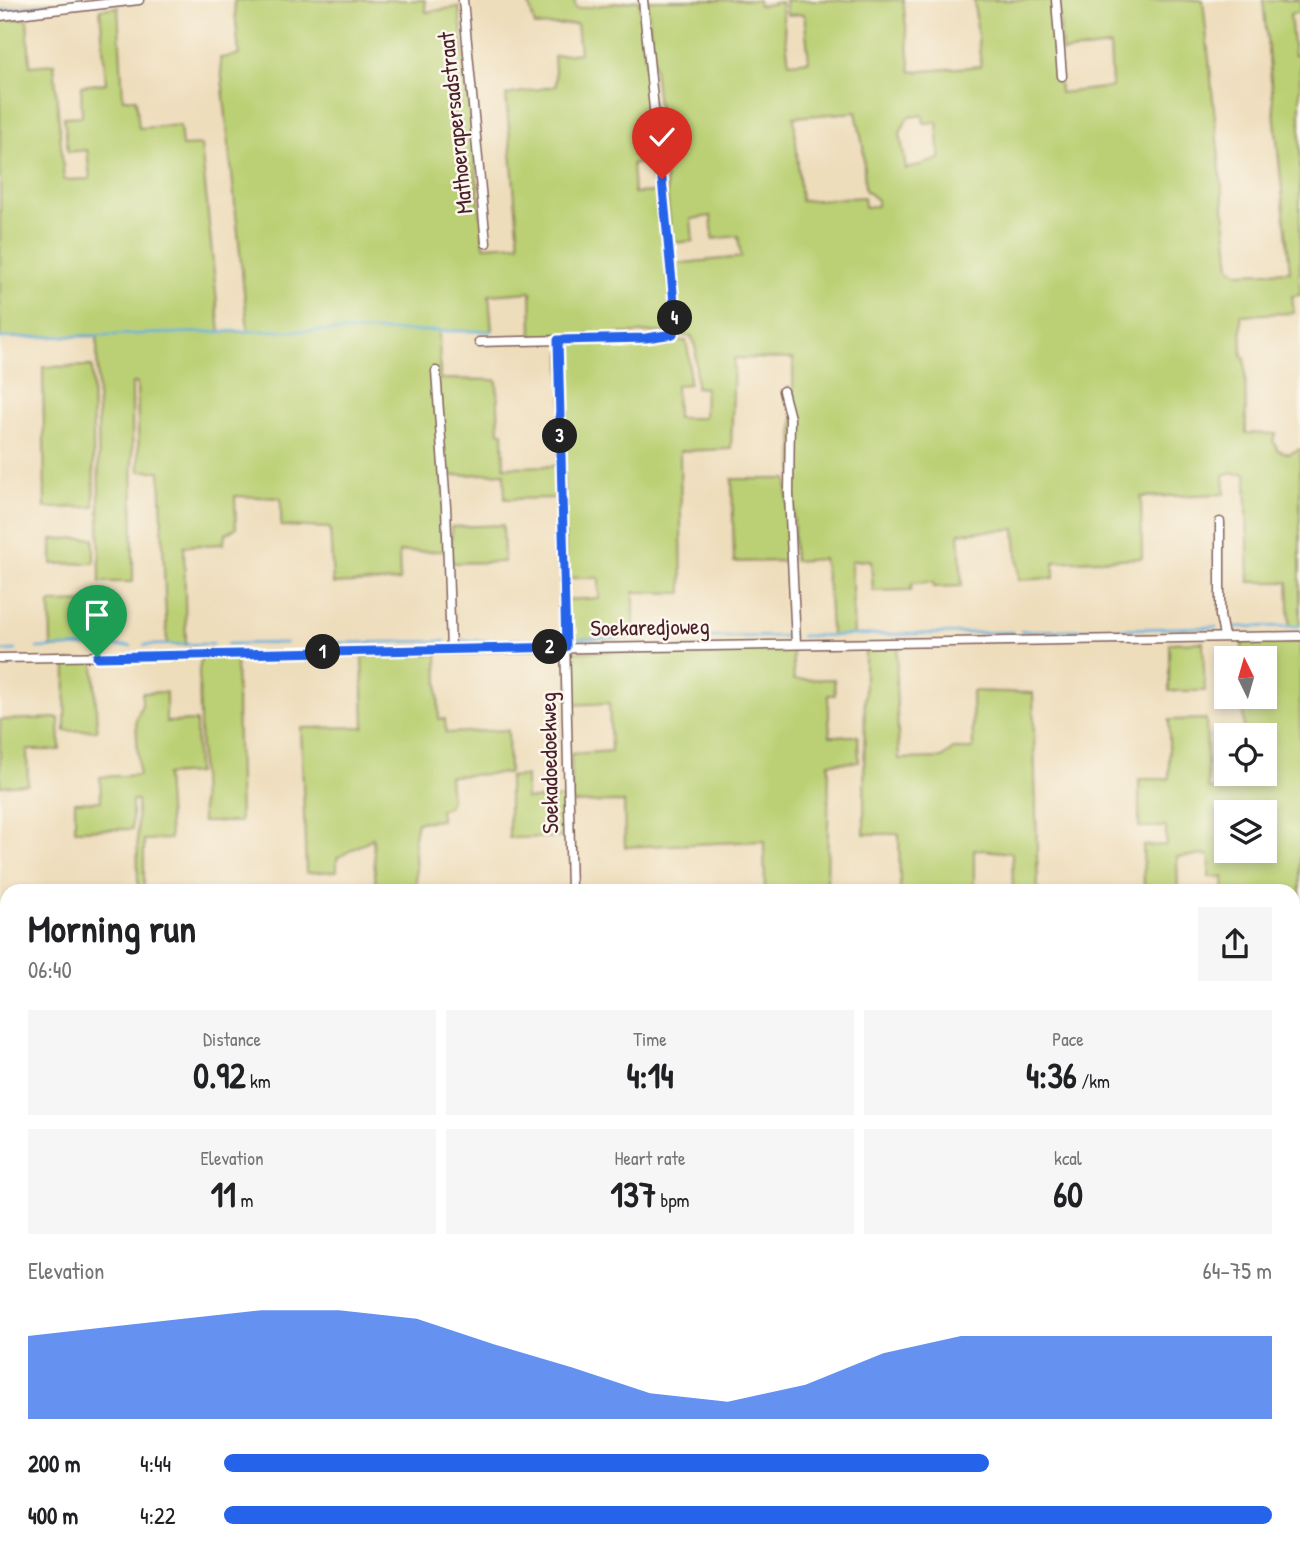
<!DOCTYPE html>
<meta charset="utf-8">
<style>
body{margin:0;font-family:"Patrick Hand",sans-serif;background:#f6f6f6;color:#202124;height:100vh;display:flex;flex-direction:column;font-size:26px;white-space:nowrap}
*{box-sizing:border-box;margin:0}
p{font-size:23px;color:#757577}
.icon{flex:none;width:38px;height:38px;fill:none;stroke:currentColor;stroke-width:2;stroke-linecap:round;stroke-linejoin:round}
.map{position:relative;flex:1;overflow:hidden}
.panel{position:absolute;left:0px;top:884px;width:1300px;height:674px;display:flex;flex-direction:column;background:#fff;border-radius:21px 21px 0 0;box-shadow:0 4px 10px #0003}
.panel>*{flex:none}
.needle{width:46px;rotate:355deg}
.controls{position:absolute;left:1214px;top:646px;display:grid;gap:14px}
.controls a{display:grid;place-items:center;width:63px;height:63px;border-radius:0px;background:#fff;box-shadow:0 4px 10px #0003;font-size:35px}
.pin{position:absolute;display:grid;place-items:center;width:60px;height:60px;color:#fff;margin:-72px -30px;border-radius:50% 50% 50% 0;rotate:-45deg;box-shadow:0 0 7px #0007}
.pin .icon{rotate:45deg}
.km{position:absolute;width:35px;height:35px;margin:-18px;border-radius:50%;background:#222;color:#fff;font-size:19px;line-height:35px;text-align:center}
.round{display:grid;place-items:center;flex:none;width:74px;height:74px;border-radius:0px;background:#f6f6f6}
.overview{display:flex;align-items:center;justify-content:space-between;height:119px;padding:0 28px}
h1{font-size:38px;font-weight:800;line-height:52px}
.stats{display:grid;grid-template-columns:repeat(3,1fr);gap:10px;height:119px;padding:7px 28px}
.stats div{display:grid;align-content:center;border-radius:0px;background:#f6f6f6;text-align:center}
.stats b{font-size:35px;font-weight:800}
.stats small{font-size:19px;font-weight:400}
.stats p{font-size:19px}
.chart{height:196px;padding:14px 28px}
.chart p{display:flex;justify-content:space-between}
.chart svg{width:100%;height:126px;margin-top:7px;fill:#2563eb;opacity:.7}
ul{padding:0 28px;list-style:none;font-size:23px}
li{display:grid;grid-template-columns:112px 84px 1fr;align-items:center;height:52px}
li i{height:18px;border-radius:9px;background:#2563eb}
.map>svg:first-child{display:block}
.green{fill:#bbd074;stroke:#827850;stroke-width:2;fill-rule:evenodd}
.forest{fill:#94b266;stroke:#6f6848;stroke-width:2}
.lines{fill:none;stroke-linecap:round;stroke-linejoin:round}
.stream{stroke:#65afdd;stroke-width:2.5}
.minor-casing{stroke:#83625d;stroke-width:11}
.major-casing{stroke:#83625d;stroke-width:13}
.minor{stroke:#fff;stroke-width:8}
.major{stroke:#fabe6e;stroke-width:10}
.route-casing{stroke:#fff;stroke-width:14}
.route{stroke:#2563eb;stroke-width:9}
.labels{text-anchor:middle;stroke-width:5;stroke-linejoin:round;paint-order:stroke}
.street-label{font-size:23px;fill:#4a1f2b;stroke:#fbf7ec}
</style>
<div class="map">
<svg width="1300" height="1557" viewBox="0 0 1300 1557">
<rect width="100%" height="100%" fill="#fbf7ec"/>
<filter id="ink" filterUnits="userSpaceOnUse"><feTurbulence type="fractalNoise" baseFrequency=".0143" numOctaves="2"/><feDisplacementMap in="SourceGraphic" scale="14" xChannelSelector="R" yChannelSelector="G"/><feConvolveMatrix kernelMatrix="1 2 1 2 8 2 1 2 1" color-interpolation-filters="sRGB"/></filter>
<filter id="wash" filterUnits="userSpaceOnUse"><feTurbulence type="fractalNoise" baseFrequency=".00686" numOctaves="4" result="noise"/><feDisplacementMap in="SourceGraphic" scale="28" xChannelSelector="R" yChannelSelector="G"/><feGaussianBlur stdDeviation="1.57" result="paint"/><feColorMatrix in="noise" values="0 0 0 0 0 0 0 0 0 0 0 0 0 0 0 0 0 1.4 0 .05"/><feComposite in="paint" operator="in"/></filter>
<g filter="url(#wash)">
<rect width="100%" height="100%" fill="#edb"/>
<path class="green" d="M234 0H425L426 12 459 7 484 246 519 244 506 95 556 86 554 56 580 53 577 24 535 26 528 0H574L576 9 639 0 656 162 632 164 634 193 658 192 673 321 666 332 532 337 531 292 489 295 492 331H439L440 379 497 380 499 432H503L504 467 557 466 559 498 505 499 504 473 443 476 446 551 399 552 400 581 333 584 330 528 281 526V498L235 496 236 528 226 534 223 544 184 546 186 645H167L160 471H139L137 383H132L133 582H100L97 336 0 338V21L27 18 30 66 54 64 64 180 90 179 87 150 68 152 64 117 82 116 81 86 106 83 100 9 118 7 123 99H136L139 128 180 125 182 146 201 145 220 332 248 331 220 58 239 55Z
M647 0H758L759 6 781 2 789 63 809 61 804 14 787 15 785 0H903L911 72 981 66 974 0H1053L1060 93 1112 87 1110 46 1062 52 1058 0H1203L1230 267 1239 273 1290 271 1263 0H1300V12L1290 14 1294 55H1300V295L1292 296 1294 313 1241 315 1242 358H1245L1246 433 1276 434 1273 441 1278 450 1289 454 1300 449V626H1290L1288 582H1249L1246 473 1224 474 1225 494 1141 497 1142 558 1054 562V578L1019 580 1015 529 959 533 962 586 934 587 933 582 912 583 911 590 873 591 871 560 851 561 854 635H831L829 593 823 559 794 561 793 359 734 358 731 449 680 451 682 593 634 592V638L567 639 566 600 599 598V578H566L561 354 565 346 571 343 669 340 674 338 678 341H686L689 357V384L676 385 677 418H704L705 388 696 387V350L692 337 677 334 680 326 674 264 741 257 738 236 713 239 711 216 691 219 693 241 672 243ZM856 112 863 146 865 190 877 200V206L865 207 864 197 801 201 794 117ZM923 115 924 123 937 122 940 159 906 169 900 133 908 117Z
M92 366 94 507 45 508 43 367Z
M732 479H787L789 561 734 562Z
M503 525 504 562 452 563 451 527Z
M94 538V563L52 564V539Z
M95 602V646L51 648 50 603Z
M1242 641H1300V897L1293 898V891H1224L1223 877H1209L1210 856 1206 855 1177 857 1178 891H1144L1143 846 1166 845V827H1139V779H1169V720L1206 719 1208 789 1238 788 1239 774H1265V735H1244L1243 697 1265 696V658H1243ZM1227 812H1265V850H1227Z
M1203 642 1205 691H1169V643Z
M865 646H898L896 683 899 759 942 758 953 749H973L972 691 1033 693 1038 891H1013L1012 853 974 849V891H900L899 834H864Z
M792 647 794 680 834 679 835 695H828L830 736H858L859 762 829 763 827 891H765L764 841 625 847 624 802 572 803 571 754 611 751 609 703 570 705 569 655 571 652Z
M437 654 439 719H445L446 733 508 730 509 773 449 776 451 801 446 808 440 809 441 820 417 822 414 836 417 891H376L373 838 337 858V871L306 873 301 728 364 727 362 656Z
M236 657 240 822H202L199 670 201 658Z
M94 661 97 730 65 731 66 662Z
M166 692V722L196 721 197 773 166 775 170 839 144 840V891H138L137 800H132V829L75 830V802L101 801 100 777 139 775 136 720 142 704V693Z
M59 718 60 750H27L28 784 0 786V720Z
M526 776V799L566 798 567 837 509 838V777Z
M1300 1082V1282H1293V1083Z
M153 1550 156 1553 157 1550 207 1551 221 1557H44L9 1551Z
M442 1550 443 1557H302V1551Z
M1114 1551V1557H873V1551Z"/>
<path class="forest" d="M442 1551H685V1557H443Z"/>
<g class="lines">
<path class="stream" d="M65 2 80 0
M0 10 48 4
M0 338 249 331H492
M1228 627 1300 626
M1021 631 1216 627
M801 636 1013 632
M634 638 793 636
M574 639 623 638
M503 640 559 639
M456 641 495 640
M329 643 445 641
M227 644 286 643
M144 645 214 644
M105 646H131
M37 648 93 646
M0 651 16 650
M1293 1144H1300
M1293 1201H1300
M1240 1550 1242 1557"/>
</g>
</g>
<g filter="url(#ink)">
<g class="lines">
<g class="minor-casing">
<path id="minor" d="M463 0 486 243
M1056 0 1062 76
M0 16 139 0
M558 340 571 891
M479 342 646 338 668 336 673 334 675 317 643 0
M436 371 446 507 451 649
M783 391 790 418 789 494 796 643
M1220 522V616L1224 636
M0 658 1300 636
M1293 1190H1300
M1293 1351H1300
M1293 1470H1300
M867 1550V1557
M1231 1550 1233 1557
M688 1557V1550"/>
</g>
<g class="major-casing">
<path id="major" d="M1293 976H1300
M0 999H7"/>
</g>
<use href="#minor" class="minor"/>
<use href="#major" class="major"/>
</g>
</g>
<g class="lines" filter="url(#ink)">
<g class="route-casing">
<path id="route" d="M97 657 566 647 558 340 646 338 673 334 676 323 662 179"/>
</g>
<use href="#route" class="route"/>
</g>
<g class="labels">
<g class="street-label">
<text transform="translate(455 123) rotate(-96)" y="8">Mathoerapersadstraat</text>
<text transform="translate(650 627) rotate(-1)" y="8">Soekaredjoweg</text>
<text transform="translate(549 763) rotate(-91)" y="8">Soekadoedoekweg</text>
</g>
</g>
</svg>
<div class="controls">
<a><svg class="needle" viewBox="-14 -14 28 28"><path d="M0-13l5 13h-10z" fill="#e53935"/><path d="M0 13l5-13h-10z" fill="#757577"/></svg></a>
<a><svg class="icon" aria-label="locate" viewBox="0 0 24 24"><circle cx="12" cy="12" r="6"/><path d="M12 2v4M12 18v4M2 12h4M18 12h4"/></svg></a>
<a><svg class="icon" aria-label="layers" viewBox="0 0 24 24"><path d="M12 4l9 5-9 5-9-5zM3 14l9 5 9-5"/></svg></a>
</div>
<div class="pin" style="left:97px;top:657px;background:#1e9e55"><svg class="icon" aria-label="arrive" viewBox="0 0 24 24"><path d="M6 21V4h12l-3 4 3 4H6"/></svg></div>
<div class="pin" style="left:662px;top:179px;background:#d93025"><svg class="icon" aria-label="check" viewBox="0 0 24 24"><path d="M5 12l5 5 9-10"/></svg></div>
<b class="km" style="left:323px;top:652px">1</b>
<b class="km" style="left:550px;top:647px">2</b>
<b class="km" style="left:560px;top:436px">3</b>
<b class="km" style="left:675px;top:318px">4</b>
<section class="panel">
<div class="overview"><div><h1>Morning run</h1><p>06:40</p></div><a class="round"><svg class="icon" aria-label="share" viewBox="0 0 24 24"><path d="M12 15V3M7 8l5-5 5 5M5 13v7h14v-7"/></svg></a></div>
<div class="stats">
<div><p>Distance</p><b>0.92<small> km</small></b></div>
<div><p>Time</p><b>4:14</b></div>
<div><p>Pace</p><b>4:36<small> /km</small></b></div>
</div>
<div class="stats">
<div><p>Elevation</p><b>11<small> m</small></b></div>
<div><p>Heart rate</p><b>137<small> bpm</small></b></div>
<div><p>kcal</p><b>60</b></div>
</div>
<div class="chart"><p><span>Elevation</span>64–75 m</p>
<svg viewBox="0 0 160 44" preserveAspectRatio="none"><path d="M0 44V15L10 12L20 9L30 6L40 6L50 9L60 18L70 26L80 35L90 38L100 32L110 21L120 15L130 15L140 15L150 15L160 15V44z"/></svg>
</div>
<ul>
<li><b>200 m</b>4:44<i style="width:73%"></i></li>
<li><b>400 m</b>4:22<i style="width:100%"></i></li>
</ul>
</section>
</div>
